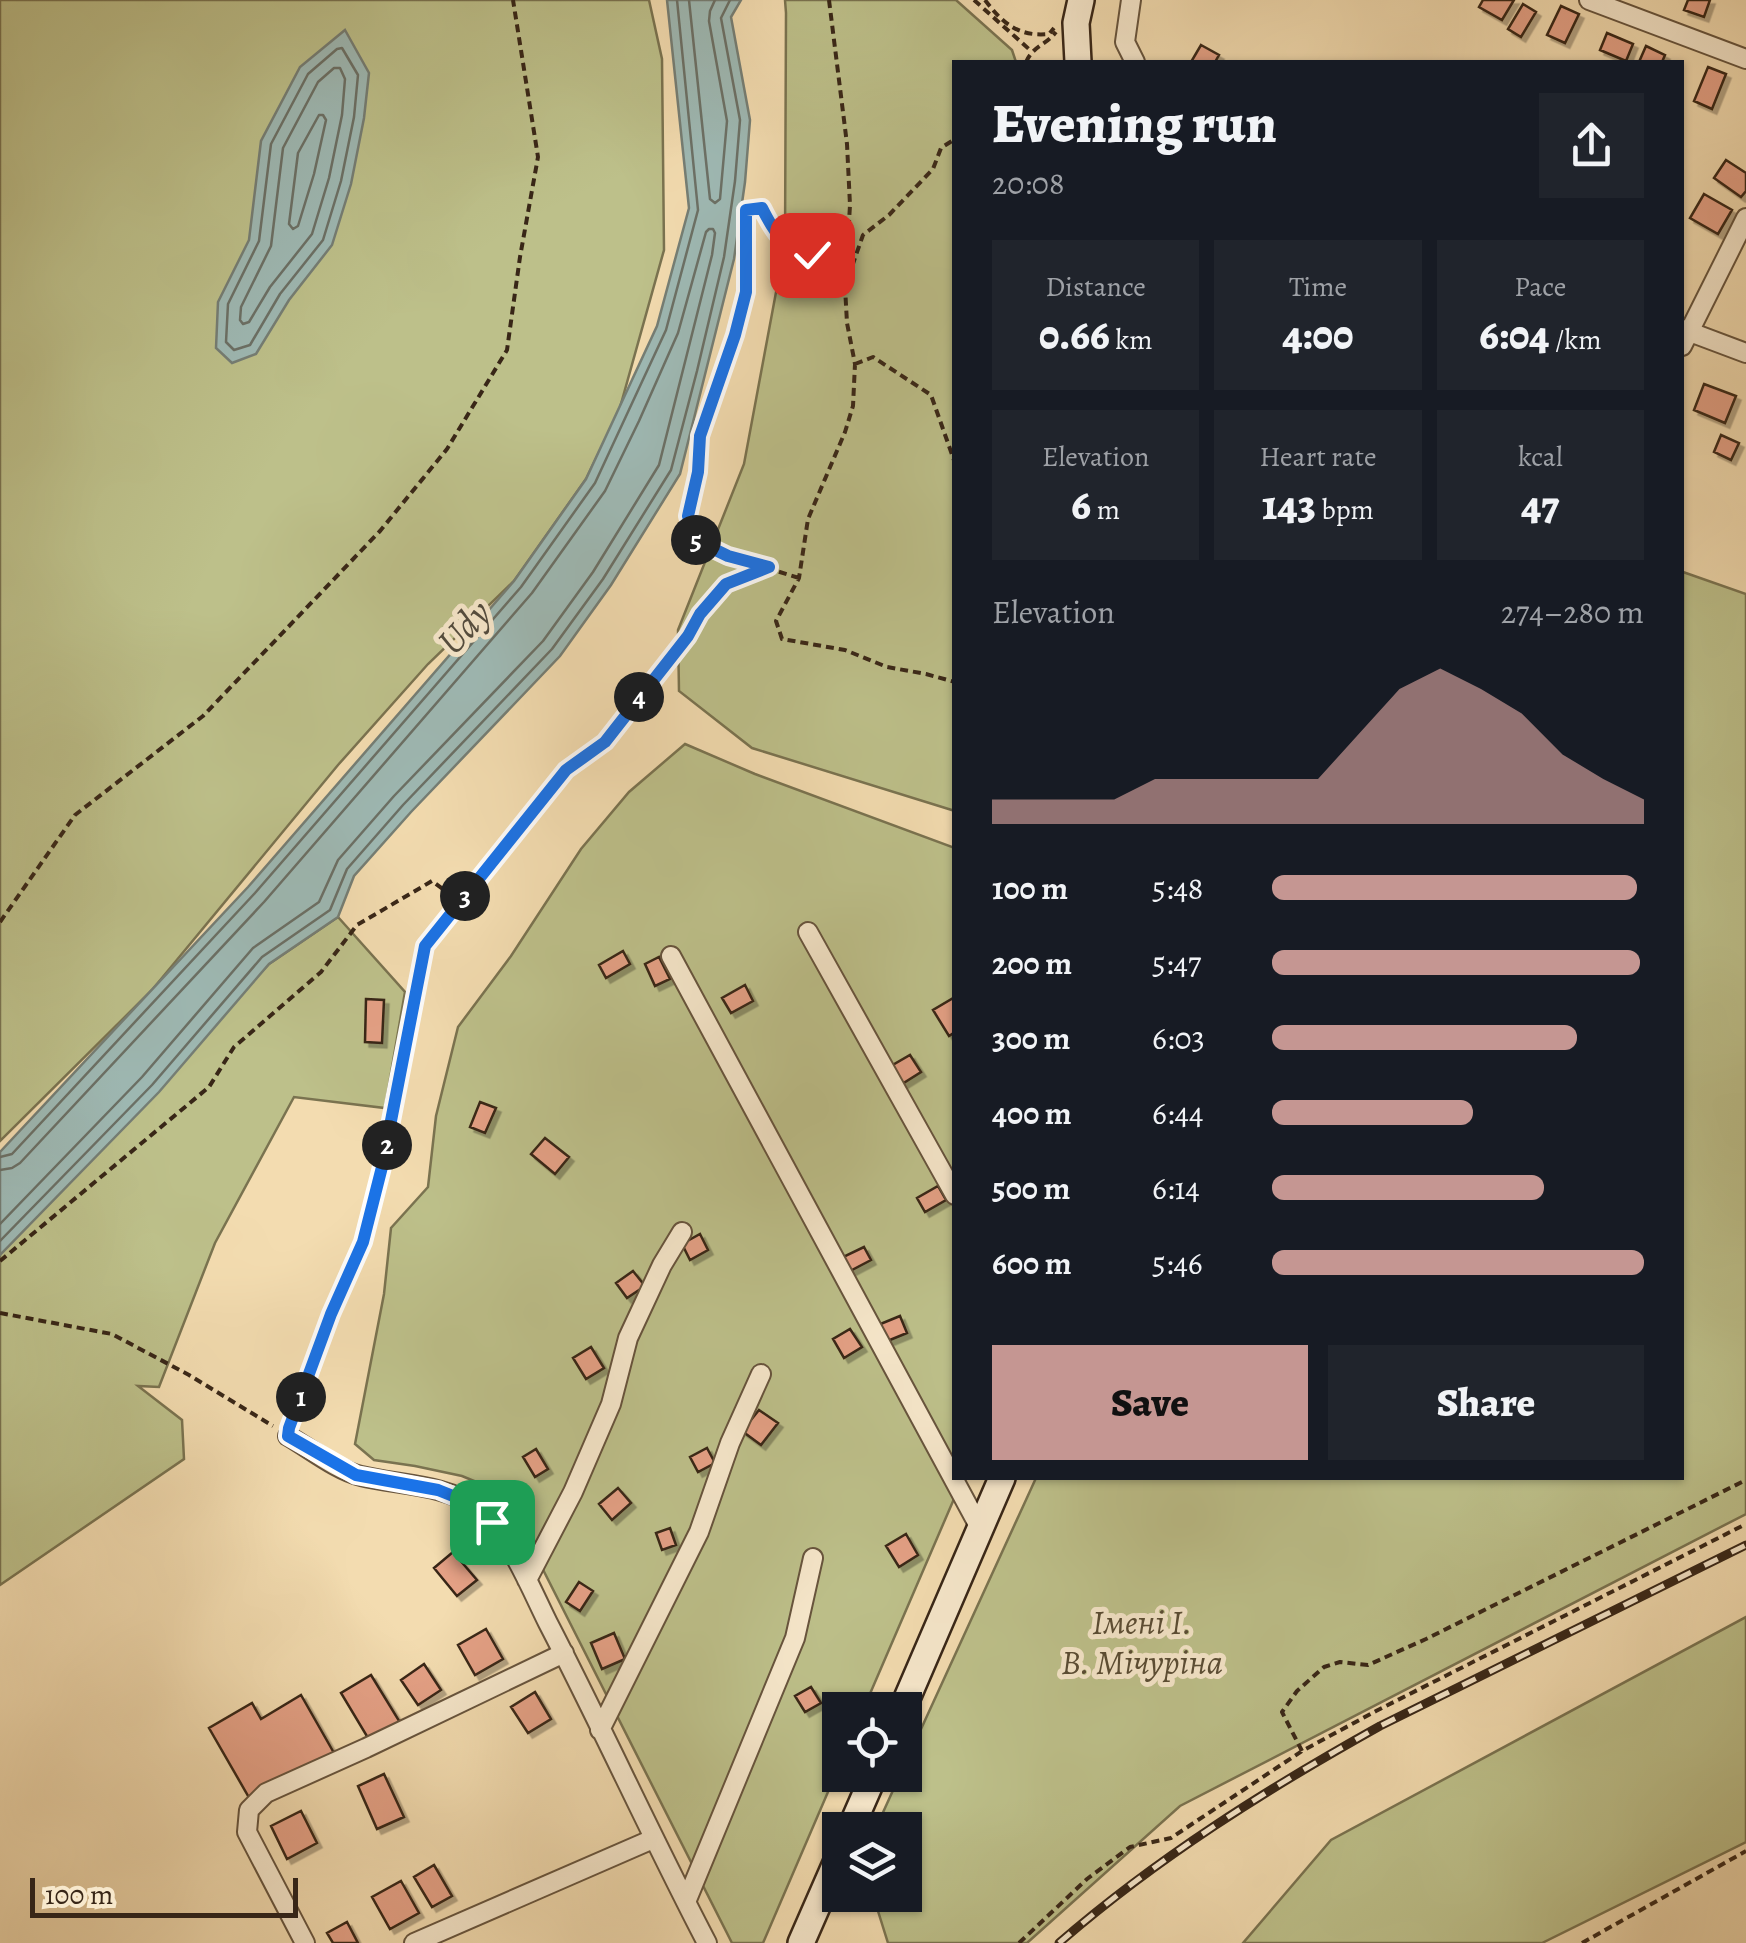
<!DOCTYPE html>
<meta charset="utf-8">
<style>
body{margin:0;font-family:Alegreya,serif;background:#20242c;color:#f1f3f6;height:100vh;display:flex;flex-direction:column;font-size:38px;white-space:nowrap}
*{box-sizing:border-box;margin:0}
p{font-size:32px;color:#9ea1a6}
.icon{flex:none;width:55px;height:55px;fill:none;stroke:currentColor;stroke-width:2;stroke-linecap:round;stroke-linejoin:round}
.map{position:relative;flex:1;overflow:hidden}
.sheet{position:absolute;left:952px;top:60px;width:732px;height:1420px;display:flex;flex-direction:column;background:#171b24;border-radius:0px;box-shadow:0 2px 8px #0004}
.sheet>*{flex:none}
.fabs{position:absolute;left:822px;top:1692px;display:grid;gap:20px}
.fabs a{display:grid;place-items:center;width:100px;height:100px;border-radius:0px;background:#171b24;box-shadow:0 2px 8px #0004;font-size:50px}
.scale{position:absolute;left:30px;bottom:25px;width:268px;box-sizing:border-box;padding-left:10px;border:5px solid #382617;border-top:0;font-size:28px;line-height:35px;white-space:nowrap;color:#382617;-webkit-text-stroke:8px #f7e8cc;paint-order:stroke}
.pin{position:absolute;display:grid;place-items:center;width:85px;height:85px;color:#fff;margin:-42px;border-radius:20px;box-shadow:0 5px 15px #0006}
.km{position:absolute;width:50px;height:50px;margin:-25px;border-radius:50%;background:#222;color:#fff;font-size:28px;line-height:50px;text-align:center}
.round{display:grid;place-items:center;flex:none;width:105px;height:105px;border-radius:0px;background:#20242c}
.headline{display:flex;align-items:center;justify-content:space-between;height:170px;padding:0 40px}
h1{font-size:55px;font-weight:800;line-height:75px}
.stats{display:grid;grid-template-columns:repeat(3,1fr);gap:15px;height:170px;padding:10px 40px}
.stats div{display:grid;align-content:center;border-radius:0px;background:#20242c;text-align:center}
.stats b{font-size:42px;font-weight:800}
.stats small{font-size:28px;font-weight:400}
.stats p{font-size:28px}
.chart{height:280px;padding:20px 40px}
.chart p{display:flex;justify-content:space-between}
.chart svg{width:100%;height:180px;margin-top:10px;fill:#c59692;opacity:.7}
.cta{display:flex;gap:20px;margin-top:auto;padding:20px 40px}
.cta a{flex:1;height:115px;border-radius:0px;background:#c59692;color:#111;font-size:40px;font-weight:800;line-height:115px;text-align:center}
.cta a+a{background:#20242c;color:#f1f3f6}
ul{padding:0 40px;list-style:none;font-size:32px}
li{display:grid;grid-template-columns:160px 120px 1fr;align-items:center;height:75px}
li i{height:25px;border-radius:12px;background:#c59692}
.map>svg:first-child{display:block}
.green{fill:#bdc08a;stroke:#7a7350;stroke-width:2.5}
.water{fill:#9eb9b4;stroke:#757e75;stroke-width:2.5}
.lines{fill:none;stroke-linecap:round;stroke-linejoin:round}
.shore{stroke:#6b7066;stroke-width:2.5}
.building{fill:#e5a186;stroke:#382617;stroke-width:2.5;filter:url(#shadow)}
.street-casing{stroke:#67543d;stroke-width:22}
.secondary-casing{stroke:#382617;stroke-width:30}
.path{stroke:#382617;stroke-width:4;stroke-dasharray:8 5;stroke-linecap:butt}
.street{stroke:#f7e8cc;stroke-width:18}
.secondary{stroke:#f7e8cc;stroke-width:25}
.rail-casing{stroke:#382617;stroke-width:9}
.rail{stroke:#f7e8cc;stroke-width:5;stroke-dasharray:15;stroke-linecap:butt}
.route-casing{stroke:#fff;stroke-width:20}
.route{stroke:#1a73e8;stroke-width:12}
.labels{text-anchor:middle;stroke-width:10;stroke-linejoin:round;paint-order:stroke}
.park-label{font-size:35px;font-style:italic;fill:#594c34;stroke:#f7e8cc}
.water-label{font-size:38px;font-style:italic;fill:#524b3e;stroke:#f7e8cc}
</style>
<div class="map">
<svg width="1746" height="1943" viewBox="0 0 1746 1943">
<defs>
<filter id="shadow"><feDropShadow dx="4.5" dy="4.5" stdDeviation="0" flood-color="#0004"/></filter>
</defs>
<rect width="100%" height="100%" fill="#f3dcb0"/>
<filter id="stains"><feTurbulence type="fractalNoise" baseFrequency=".002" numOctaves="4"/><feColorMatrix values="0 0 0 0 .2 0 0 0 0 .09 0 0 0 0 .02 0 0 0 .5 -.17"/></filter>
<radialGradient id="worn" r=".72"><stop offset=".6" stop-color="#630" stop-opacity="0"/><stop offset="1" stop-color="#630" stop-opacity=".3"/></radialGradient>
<path class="green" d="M0 0H649L662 59 664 250 619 411 586 479 514 581 428 664 338 765 152 990 0 1141Z
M785 0H956L1012 50 1016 62H955V811L752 748 679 691 678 630 744 464 785 244 786 13Z
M1683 572 1746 594V1514L1180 1806 1027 1943H888L873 1895H905V1830H875L900 1775H905V1764L1036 1478H1682Z
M685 744 755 774 955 848V1478H963L863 1710H840V1764L763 1943H732L526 1536 501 1492 462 1476 415 1466 374 1460 355 1444 384 1294 391 1228 428 1187 436 1116 458 1027 511 956 581 849 629 792Z
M338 917 405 992 385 1108 294 1097 215 1243 159 1387 138 1386 182 1420 184 1459 0 1585V1248L269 964Z
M1746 1617V1842L1542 1943H1243L1331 1840Z"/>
<path class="water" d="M667 0H741L731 17 750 120 745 182 734 259 680 474 611 585 560 656 411 812 354 876 338 917 269 964 159 1092 0 1255V1152L248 887 514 581 586 479 657 326 689 208Z
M345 30 369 73 364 118 351 184 332 245 289 300 256 354 232 363 216 348 218 302 249 240 261 141 300 67Z"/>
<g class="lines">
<path class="shore" d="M689 0 710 199 715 203 720 199 727 121 709 21 710 11 715 0
M342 48 358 75 354 117 341 181 323 240 280 294 250 345 234 350 226 342 228 304 259 241 271 144 308 74 337 49Z
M334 68H340L345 79 342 115 329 178 312 234 270 287 249 322 243 324 240 320 241 307 271 246 283 148 318 82Z
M319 115H323L326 120 314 174 298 226 293 229 289 224 298 153Z
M0 1157 12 1154 255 893 521 587 595 483 666 330 698 210 677 0
M0 1170 12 1168 20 1163 264 902 532 593 605 491 639 421 678 333 706 232 709 229H713L715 233 712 255 659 465 593 572 543 641 394 796 338 860 319 902 253 948 142 1077 0 1224
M0 1241 152 1085 262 957 330 910 347 869 403 805 552 649 603 579 671 470 697 371 724 257 735 181 740 120 721 18 730 0"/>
</g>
<path class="building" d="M1483 0H1514L1502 20 1479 7Z
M1688 0H1710L1704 17 1684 10Z
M1523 4 1536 12 1521 37 1508 29Z
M1561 6 1579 14 1565 43 1547 35Z
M1607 33 1633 44 1626 61 1600 50Z
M1201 45 1219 55 1215 62H1191Z
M1646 46 1665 55 1662 62H1639Z
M1708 67 1726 74 1712 109 1694 101Z
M1726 160 1746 173V191L1741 197 1714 178Z
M1704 194 1732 210 1718 234 1690 218Z
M1704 384 1736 396 1725 423 1694 410Z
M1721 435 1739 443 1731 460 1714 452Z
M623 951 630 964 606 978 599 965Z
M659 957 670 979 655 986 645 964Z
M745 985 753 1001 731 1013 722 998Z
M955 997V1032L949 1036 933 1010Z
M366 999 384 1000 382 1043 365 1042Z
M910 1055 921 1072 902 1084 891 1066Z
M480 1102 496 1108 485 1133 470 1127Z
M545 1138 569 1157 555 1174 531 1154Z
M938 1186 946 1200 925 1212 917 1198Z
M700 1234 708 1250 690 1260 682 1244Z
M864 1247 871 1260 850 1271 843 1257Z
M633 1271 645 1286 627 1298 616 1283Z
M900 1316 907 1333 885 1342 878 1325Z
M850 1329 862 1347 844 1358 833 1339Z
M591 1347 604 1368 586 1379 573 1358Z
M759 1410 778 1423 761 1445 742 1431Z
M707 1448 715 1463 698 1472 690 1457Z
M536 1449 548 1469 535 1477 523 1457Z
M618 1488 631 1503 612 1520 599 1504Z
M670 1528 676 1545 662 1550 656 1533Z
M906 1534 918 1555 899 1567 886 1546Z
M453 1552 477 1580 457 1596 434 1568Z
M579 1582 593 1591 580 1611 566 1602Z
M486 1629 503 1659 475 1675 458 1645Z
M614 1633 625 1659 602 1669 591 1643Z
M424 1664 441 1690 418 1705 401 1680Z
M371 1675 401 1724 371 1743 341 1693Z
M811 1687 821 1703 805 1712 795 1696Z
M535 1692 551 1719 528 1733 511 1707Z
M301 1695 334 1753 251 1801 209 1728 252 1703 261 1719Z
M384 1774 404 1817 377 1829 358 1786Z
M301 1811 317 1843 287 1859 271 1826Z
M434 1865 452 1896 432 1907 414 1877Z
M401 1881 419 1913 390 1929 372 1897Z
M347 1922 358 1943H333L327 1933Z"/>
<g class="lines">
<g class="street-casing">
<path id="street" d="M1131 0 1125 42 1135 62
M1589 0 1746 59
M1682 329 1746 353
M1682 346 1746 218
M808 932 955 1195
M671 956 980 1528
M288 1436C309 1448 338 1471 361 1476 397 1485 447 1484 477 1508 509 1533 530 1587 548 1623 603 1729 652 1838 707 1943
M527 1580 573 1492 611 1404 628 1338 662 1265 682 1232
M600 1730 699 1532 730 1443 761 1374
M686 1902 795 1638 813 1558
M305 1943 247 1832 249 1810 266 1793 366 1748 564 1653
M414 1943 653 1839"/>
</g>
<g class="secondary-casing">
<path id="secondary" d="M1078 62 1076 23 1081 0
M902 1710 1002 1478
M850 1830 874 1775
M801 1943 840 1854"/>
</g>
<path class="path" d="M829 0 847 144 850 205 845 287 847 323 855 364 853 406 845 432 808 519 799 578 776 621 782 639 845 650 887 667 926 674 955 682
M974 0 1030 50
M985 0C1003 24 1019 37 1049 34L1054 28
M1026 62C1034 45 1045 46 1056 32
M848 278 863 235 889 215 933 169 941 148 955 139
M855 364 873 357 931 395 955 463
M799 578 728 556 697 541 688 516 698 471 699 436 735 335 746 292V211L762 208 773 228 785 244 812 255 845 287
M0 922 75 815 203 716 380 531 447 449 507 350 520 257 538 157 513 0
M0 1261 209 1087 234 1047 321 972 357 925 432 881 460 902 566 770 605 742 688 637 699 614 726 584 769 567
M0 1313 112 1334 189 1375 273 1426
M292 1420 331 1314 363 1242 383 1167 425 947 460 902
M1302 1751 1282 1712 1297 1691 1324 1667 1340 1662 1368 1665 1426 1639 1746 1480
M1019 1943 1087 1879 1130 1847 1171 1838 1302 1751 1376 1711 1746 1524
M1582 1943 1746 1851"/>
<use href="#street" class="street"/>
<use href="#secondary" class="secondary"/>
<g class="rail-casing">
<path id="rail" d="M1059 1943C1157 1858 1267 1789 1380 1726L1746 1545"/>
</g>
<use href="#rail" class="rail"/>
</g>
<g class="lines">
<g class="route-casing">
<path id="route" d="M492 1522 473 1504 438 1490 356 1475 288 1436 289 1428 331 1314 363 1242 382 1167 425 946 566 770 605 742 688 636 700 614 726 584 769 567 728 556 697 541 688 516 698 472 700 436 735 335 746 292V210L762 208C777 238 781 242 812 255"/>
</g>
<use href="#route" class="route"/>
</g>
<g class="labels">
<g class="park-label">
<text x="1142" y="1634">Імені І.<tspan x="1142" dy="40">В. Мічуріна</tspan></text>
</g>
<g class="water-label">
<text transform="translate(464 627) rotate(-47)" y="13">Udy</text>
</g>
</g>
<rect width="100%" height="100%" filter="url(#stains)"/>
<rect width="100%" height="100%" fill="url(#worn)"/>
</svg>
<div class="fabs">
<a><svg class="icon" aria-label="locate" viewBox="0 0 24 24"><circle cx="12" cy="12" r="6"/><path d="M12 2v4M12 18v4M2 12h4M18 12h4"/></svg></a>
<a><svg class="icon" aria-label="layers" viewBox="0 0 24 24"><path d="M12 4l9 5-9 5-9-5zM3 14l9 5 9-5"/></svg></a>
</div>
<div class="scale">100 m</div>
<div class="pin" style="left:492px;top:1522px;background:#1e9e55"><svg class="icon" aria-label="arrive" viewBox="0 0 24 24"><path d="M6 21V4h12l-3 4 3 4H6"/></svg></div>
<div class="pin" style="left:812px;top:255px;background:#d93025"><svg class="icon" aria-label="check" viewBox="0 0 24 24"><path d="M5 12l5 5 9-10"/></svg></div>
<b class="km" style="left:301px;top:1397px">1</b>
<b class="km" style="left:387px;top:1145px">2</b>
<b class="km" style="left:465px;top:896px">3</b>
<b class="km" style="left:639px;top:697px">4</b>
<b class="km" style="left:696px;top:540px">5</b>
<section class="sheet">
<div class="headline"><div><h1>Evening run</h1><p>20:08</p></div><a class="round"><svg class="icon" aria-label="share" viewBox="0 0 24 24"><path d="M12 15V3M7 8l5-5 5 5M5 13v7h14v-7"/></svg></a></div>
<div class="stats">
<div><p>Distance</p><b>0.66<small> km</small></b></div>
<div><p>Time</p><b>4:00</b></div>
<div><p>Pace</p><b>6:04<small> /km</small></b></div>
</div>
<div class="stats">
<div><p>Elevation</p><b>6<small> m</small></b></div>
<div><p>Heart rate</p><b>143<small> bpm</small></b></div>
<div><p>kcal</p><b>47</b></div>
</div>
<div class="chart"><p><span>Elevation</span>274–280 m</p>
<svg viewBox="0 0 160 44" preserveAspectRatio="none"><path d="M0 44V38L10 38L20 38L30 38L40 33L50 33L60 33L70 33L80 33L90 22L100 11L110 6L120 11L130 17L140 27L150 33L160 38V44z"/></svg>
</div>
<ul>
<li><b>100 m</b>5:48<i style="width:98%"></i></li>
<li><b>200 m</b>5:47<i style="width:99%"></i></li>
<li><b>300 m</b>6:03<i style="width:82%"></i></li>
<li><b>400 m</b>6:44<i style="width:54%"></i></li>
<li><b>500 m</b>6:14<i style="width:73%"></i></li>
<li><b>600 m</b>5:46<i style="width:100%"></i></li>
</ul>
<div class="cta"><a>Save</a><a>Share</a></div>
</section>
</div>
